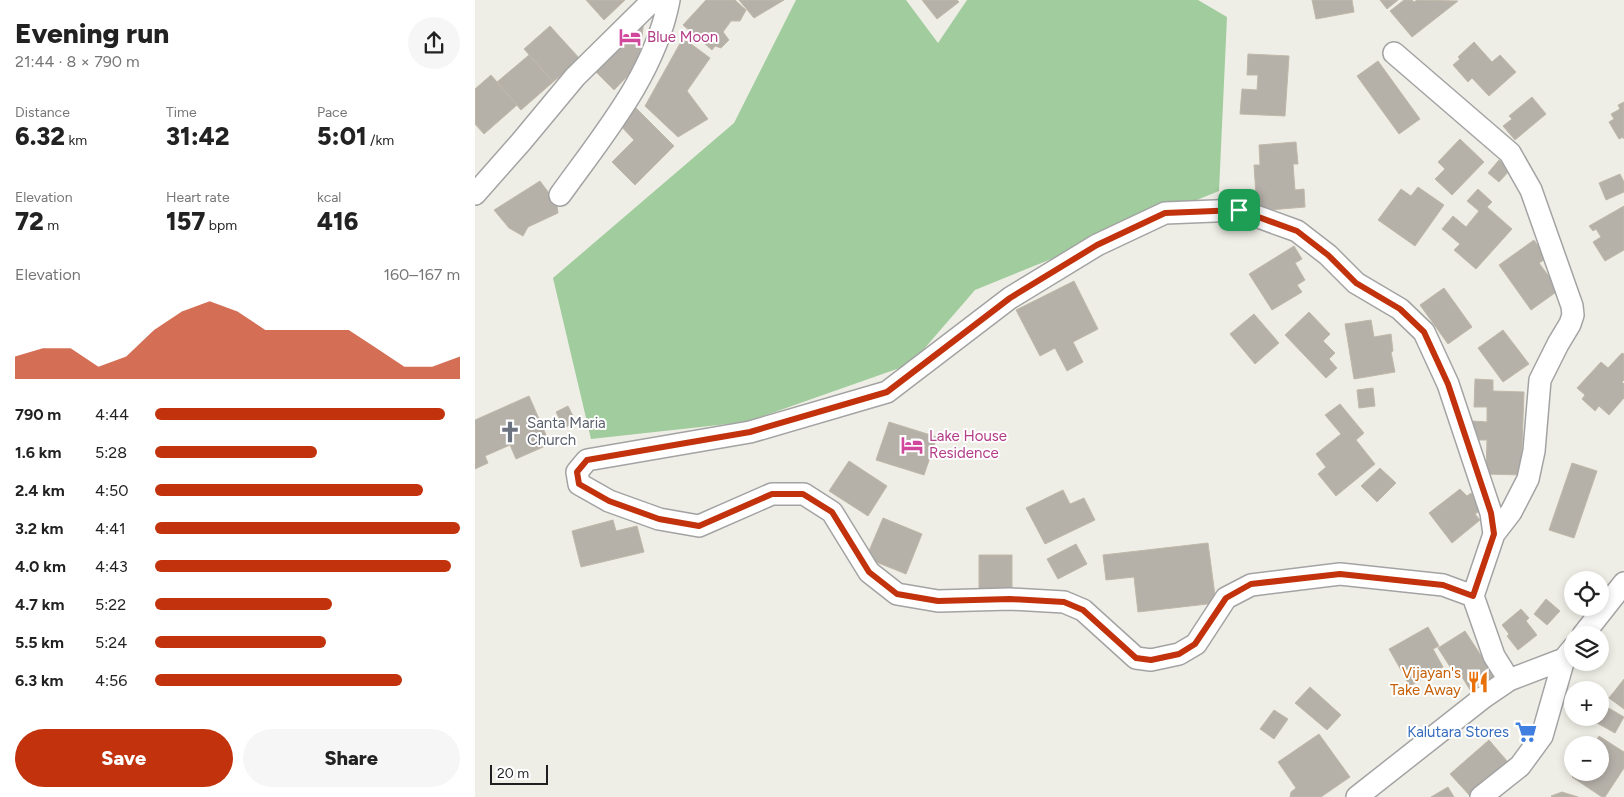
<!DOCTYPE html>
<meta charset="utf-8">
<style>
body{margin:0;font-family:Figtree,sans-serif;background:#f6f6f6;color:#222;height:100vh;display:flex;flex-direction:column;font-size:19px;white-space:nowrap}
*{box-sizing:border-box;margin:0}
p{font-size:16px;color:#767676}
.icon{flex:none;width:28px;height:28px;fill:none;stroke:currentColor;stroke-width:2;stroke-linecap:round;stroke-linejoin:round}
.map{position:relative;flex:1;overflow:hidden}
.panel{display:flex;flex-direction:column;background:#fff;width:475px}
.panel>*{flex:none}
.buttons{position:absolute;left:1089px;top:571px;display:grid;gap:10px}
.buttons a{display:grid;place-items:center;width:45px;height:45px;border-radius:50%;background:#fff;box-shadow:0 2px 8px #0003;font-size:25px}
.scale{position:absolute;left:15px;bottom:12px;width:58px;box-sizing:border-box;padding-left:5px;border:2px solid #1f1f1f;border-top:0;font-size:14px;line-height:18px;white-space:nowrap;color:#1f1f1f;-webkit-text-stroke:4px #fff;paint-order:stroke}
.pin{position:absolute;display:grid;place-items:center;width:42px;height:42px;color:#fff;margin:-21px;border-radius:10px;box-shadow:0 2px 8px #0006}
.round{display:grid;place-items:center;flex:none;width:52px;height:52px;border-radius:26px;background:#f6f6f6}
.head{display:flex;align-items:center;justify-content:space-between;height:85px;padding:0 15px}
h1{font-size:28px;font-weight:800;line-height:38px}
.figures{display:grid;grid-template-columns:repeat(3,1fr);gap:8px;height:85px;padding:5px 15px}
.figures div{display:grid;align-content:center}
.figures b{font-size:25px;font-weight:800}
.figures small{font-size:14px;font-weight:400}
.figures p{font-size:14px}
.chart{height:140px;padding:10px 15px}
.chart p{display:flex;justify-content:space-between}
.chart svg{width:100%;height:90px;margin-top:5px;fill:#c2320c;opacity:.7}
.button{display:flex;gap:10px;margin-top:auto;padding:10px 15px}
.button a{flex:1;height:58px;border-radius:30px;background:#c2320c;color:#fff;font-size:20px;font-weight:800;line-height:58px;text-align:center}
.button a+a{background:#f6f6f6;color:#222}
ul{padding:0 15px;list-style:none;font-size:16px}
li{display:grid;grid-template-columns:80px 60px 1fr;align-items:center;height:38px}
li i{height:12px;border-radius:6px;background:#c2320c}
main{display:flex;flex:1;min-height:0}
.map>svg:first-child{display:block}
.forest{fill:#a1cc9d}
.building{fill:#b5b0a8;stroke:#c0b8a9}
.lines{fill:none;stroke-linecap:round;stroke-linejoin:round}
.minor-casing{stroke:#a3a3a3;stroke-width:24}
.minor{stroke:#fff;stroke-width:21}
.route-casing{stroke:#fff;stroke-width:10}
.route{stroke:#c2320c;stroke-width:6}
.labels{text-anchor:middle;stroke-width:4;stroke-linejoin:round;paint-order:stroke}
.hotel-label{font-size:15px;fill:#b23c85;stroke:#fff;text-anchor:start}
.worship-label{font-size:15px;fill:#5b616d;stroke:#fff;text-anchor:start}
.food-label{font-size:15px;fill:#c56008;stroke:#fff;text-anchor:end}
.shop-label{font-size:15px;fill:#366cbe;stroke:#fff;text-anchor:end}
</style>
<main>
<section class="panel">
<div class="head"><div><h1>Evening run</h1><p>21:44 · 8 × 790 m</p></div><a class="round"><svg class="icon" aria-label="share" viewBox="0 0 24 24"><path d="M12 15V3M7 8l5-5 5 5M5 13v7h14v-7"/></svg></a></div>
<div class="figures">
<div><p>Distance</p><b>6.32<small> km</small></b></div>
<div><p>Time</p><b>31:42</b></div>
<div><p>Pace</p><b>5:01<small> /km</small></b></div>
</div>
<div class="figures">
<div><p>Elevation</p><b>72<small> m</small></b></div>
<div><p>Heart rate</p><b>157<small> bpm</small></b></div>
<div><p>kcal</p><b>416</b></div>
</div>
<div class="chart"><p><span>Elevation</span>160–167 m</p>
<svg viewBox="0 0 160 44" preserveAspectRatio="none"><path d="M0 44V33L10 29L20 29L30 38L40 33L50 20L60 11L70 6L80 11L90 20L100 20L110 20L120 20L130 29L140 38L150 38L160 33V44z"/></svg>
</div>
<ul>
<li><b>790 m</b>4:44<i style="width:95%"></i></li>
<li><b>1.6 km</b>5:28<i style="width:53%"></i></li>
<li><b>2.4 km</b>4:50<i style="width:88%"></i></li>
<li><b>3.2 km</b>4:41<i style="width:100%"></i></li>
<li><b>4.0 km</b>4:43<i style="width:97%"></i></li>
<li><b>4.7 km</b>5:22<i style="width:58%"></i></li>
<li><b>5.5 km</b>5:24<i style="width:56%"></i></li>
<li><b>6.3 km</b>4:56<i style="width:81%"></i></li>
</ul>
<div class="button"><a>Save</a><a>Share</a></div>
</section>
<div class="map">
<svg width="1149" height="797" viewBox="0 0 1149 797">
<rect width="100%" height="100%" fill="#efeee6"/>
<path class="forest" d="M321 0H431L463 43 492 0H723L752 17 744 191 500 290 436 364 271 422 116 439 78 278 259 123Z"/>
<path class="building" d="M111 0H150L129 20Z
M231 0H260L271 10 265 21H256L248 32 254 40 246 48 240 46 237 50 208 25Z
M264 0H309L279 18Z
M447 0H482L484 2 462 19Z
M837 0H877L879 12 841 19Z
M905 0H923L912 9Z
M929 0H937L939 2 942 0 983 1 937 37 915 11Z
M170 10 164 64 139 90 114 65Z
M75 26 105 59 78 82 49 49Z
M208 38 235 58 212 91 233 119 203 137 170 106Z
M999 42 1017 62 1025 55 1041 72 1014 96 997 78 993 82 978 65 985 59 983 57Z
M773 54 814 56 810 116 765 114 767 89 782 90 783 75H772Z
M54 55 78 82 46 110 22 82Z
M903 61 945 119 924 134 882 76Z
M16 75 42 105 9 134 0 124V89Z
M1057 97 1071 114 1040 140 1028 126 1037 119 1034 116Z
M1149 102V139L1148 137 1144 139 1134 122 1139 119 1136 114 1145 109 1143 105Z
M159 106 199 146 160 185 137 162 159 140 143 123Z
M985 139 1009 162 977 195 960 179 970 169 963 162Z
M821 142 823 164H818L820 190 829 189 830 207 782 211 779 165H785L784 145Z
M1024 160 1035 170 1024 182 1013 173Z
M1145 174 1149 182V192L1131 200 1124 183Z
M65 181 82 204 83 213 53 227 48 236 34 228 19 210Z
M943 187 969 205 940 246 903 220 926 189 936 196Z
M1003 189 1017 202 1012 207 1037 229 1001 269 979 250 985 244 967 229 978 216 991 227 1004 211 992 201Z
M1149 206V250L1130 261 1118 242 1126 237 1121 229 1118 231 1114 226Z
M1059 240 1072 258 1064 263 1084 290 1056 310 1024 265Z
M819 246 827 259 820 263 830 280 822 285 827 292 797 310 774 274Z
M599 281 623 329 598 342 608 362 592 371 580 348 565 356 541 310Z
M969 288 997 327 973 344 945 305Z
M834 312 855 334 848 341 860 353 854 359 862 368 851 378 810 335Z
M779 314 804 343 780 364 755 334Z
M896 320 899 337 916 334 918 351 916 352 920 372 879 379 870 324Z
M1028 330 1054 364 1028 382 1003 348Z
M1147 353 1149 354V380L1147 382 1149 384V398L1134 415 1124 406 1120 411 1107 399 1110 395 1102 388 1126 362 1133 368Z
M1000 379 1018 380V391L1049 392 1046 475 1011 474 1012 440H998V421L1012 422V407H999Z
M898 388 900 406 884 408 882 390Z
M54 396 75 444 41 459 35 445 10 456 13 463 0 469V420Z
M865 404 889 433 881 440 900 464 861 496 843 474 851 467 841 454 866 434 850 415Z
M93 406 101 422 89 428 81 412Z
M414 422 462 437 449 475 401 460Z
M374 461 412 486 393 516 354 491Z
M1097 463 1122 471 1099 538 1074 530Z
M905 468 921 483 902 502 886 486Z
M985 489 992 496 996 493 1009 508 1000 514 1005 520 977 543 954 513Z
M588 490 595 504 609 498 620 520 570 544 551 508Z
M408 518 447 534 431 574 391 558Z
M138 520 141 531 162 526 169 552 106 567 97 531Z
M733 543 741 603 663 612 659 577 631 580 628 555Z
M601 544 612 564 583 579 572 559Z
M504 555H537V594H504Z
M1071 599 1085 611 1072 625 1059 614Z
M1046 609 1054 618 1051 621 1062 635 1043 650 1032 636 1034 634 1027 625Z
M953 627 964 646 958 649 968 667 935 686 914 649Z
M990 631 1024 683 1000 698 987 677 983 679 963 648Z
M1149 679V709L1134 698Z
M835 687 866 715 852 730 820 703Z
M1125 703 1149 717 1140 733 1113 718H1125Z
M799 710 813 719 799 739 785 729Z
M844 734 875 777 846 797H815L816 792 821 788 803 762Z
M1124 736 1149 752V768L1130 797H1127L1097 777 1100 772H1125V745H1119Z
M1014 740 1038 768 1004 797H996L975 774Z
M973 787 979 797H956Z
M1087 792 1103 797H1078L1076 796Z"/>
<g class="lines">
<g class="minor-casing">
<path id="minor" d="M919 53 1035 153 1056 190 1097 306 1098 315 1095 324 1083 344 1065 380 1059 451 1053 479 1036 512 1019 534 998 596 1019 656 1034 680
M0 194 46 142 100 77 172 6 180 0
M85 195C128 135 180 74 194 0
M998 596 968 585 865 574 776 585 751 598 721 644 704 654 676 660 661 658 608 610 589 602 535 599 463 601 422 594 394 572 357 512 329 494H297L224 526 184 519 134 501 104 484 102 472 112 460 275 432 412 392 535 298 622 245 690 213 764 210 822 231 853 255 881 283 925 309 949 332 973 384 1016 513 1019 534
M1108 635 1149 583
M882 797 1009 697 1034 680 1089 659 1098 648
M1006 797 1045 766 1067 736 1089 659"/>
</g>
<use href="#minor" class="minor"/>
</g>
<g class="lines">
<g class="route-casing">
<path id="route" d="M764 210 822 231 853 255 881 283 925 309 949 332 973 384 1016 513 1019 534 998 596 968 585 865 574 776 584 751 598 720 644 704 654 676 660 661 658 608 610 589 602 535 599 463 601 422 594 394 572 357 512 328 494H297L224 526 184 519 134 501 104 484 102 472 112 460 275 432 412 392 535 298 622 245 690 213Z"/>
</g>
<use href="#route" class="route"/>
</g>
<defs>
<g id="hotel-bare" transform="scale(1.725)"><path d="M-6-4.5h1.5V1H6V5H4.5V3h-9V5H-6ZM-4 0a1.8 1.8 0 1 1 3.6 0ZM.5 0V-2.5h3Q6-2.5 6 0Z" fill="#d1479c" stroke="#fff" stroke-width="2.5" paint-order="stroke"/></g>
<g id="church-bare" transform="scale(1.725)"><path d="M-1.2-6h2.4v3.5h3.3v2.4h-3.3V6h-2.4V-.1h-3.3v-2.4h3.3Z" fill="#6b7280" stroke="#fff" stroke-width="2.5" paint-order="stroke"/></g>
<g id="restaurant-bare" transform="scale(1.725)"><path d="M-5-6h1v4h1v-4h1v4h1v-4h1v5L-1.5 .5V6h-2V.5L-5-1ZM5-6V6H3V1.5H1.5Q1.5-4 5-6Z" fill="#e8710a" stroke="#fff" stroke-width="2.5" paint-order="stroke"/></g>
<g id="supermarket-bare" transform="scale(1.725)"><path d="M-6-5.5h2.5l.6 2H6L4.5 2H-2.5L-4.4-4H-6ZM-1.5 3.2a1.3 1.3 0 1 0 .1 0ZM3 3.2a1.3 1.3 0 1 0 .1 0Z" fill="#3f7fe0" stroke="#fff" stroke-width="2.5" paint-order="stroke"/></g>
</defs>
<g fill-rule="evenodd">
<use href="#hotel-bare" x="155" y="37"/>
<use href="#church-bare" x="35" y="432"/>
<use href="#hotel-bare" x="437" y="445"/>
<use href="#restaurant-bare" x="1003" y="682"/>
<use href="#supermarket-bare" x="1051" y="732"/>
</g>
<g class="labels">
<g class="hotel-label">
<text x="172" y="42">Blue Moon</text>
<text x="454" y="441">Lake House<tspan x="454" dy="17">Residence</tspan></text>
</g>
<g class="worship-label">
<text x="52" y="428">Santa Maria<tspan x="52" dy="17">Church</tspan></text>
</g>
<g class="food-label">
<text x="986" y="678">Vijayan's<tspan x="986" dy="17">Take Away</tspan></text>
</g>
<g class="shop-label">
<text x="1034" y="737">Kalutara Stores</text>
</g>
</g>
</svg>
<div class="buttons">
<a><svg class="icon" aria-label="locate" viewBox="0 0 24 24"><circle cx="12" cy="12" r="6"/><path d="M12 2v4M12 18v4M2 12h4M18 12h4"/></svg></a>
<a><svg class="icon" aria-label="layers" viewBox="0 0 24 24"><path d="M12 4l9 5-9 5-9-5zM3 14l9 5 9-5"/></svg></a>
<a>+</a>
<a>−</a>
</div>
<div class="scale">20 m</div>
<div class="pin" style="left:764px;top:210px;background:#1e9e55"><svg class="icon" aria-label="arrive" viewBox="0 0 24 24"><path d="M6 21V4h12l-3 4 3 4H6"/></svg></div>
</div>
</main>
